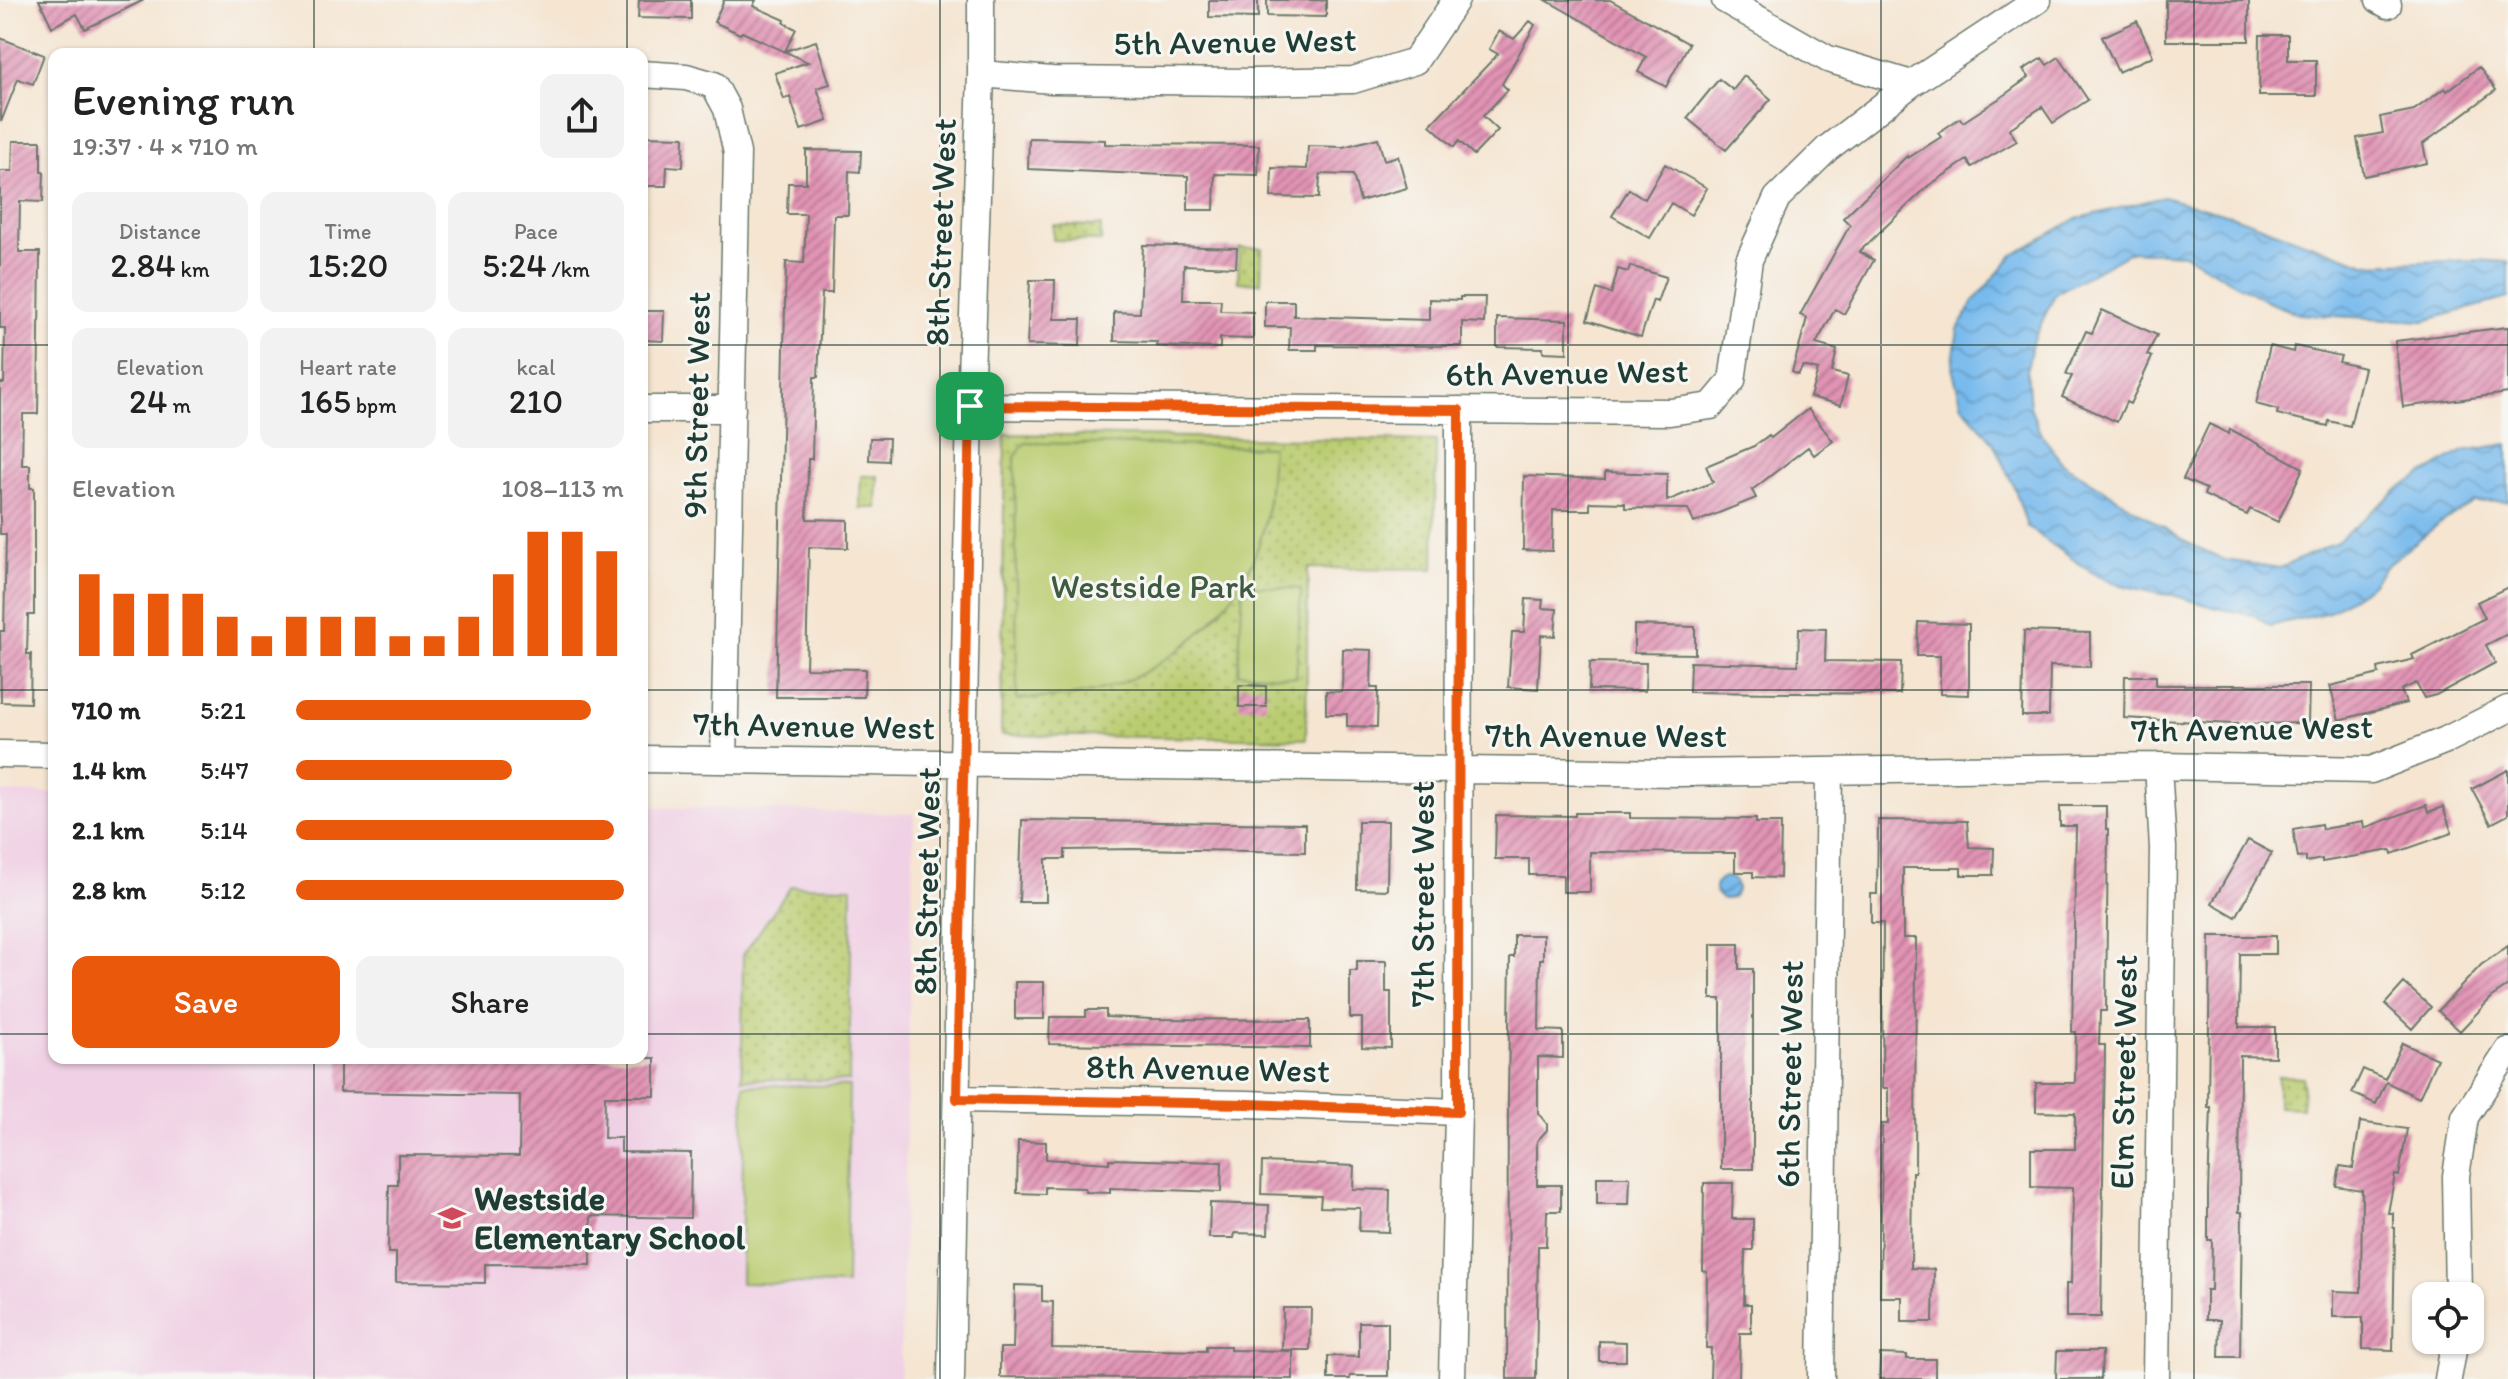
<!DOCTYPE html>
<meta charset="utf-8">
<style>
body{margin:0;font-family:Itim,sans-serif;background:#f2f2f2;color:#222;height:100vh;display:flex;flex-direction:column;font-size:30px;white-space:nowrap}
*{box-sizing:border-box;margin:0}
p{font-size:26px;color:#767676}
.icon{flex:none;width:44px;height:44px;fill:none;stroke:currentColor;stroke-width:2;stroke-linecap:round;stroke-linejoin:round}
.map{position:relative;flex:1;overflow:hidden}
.sheet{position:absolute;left:48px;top:48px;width:600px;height:1016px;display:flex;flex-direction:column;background:#fff;border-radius:16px;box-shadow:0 2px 6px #0004}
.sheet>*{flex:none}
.buttons{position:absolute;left:2412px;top:1282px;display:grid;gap:16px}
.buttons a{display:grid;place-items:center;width:72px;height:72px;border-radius:16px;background:#fff;box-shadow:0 2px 6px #0004;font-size:40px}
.pin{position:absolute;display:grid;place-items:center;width:68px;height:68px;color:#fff;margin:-34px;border-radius:16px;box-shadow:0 4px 12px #0006}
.round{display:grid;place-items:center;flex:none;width:84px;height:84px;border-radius:16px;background:#f2f2f2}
.overview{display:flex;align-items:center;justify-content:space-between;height:136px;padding:0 24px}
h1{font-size:44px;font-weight:600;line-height:60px}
.stats{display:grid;grid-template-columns:repeat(3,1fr);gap:12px;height:136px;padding:8px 24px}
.stats div{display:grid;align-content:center;border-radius:16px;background:#f2f2f2;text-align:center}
.stats b{font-size:34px;font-weight:600}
.stats small{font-size:22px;font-weight:400}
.stats p{font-size:22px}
.chart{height:224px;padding:16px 24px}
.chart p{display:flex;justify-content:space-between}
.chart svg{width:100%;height:144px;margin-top:8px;stroke:#ea580c;stroke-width:6}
.cta{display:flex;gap:16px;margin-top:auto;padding:16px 24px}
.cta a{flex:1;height:92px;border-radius:16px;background:#ea580c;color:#fff;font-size:32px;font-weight:600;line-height:92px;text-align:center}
.cta a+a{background:#f2f2f2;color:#222}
ul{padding:0 24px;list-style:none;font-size:26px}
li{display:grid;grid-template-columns:128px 96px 1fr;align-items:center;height:60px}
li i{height:20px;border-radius:10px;background:#ea580c}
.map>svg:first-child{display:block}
.built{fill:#f0d0e4}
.green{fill:url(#green-dots);stroke:#6c8452;stroke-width:2}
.pitch{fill:#bacc6f;stroke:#6c8452;stroke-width:2}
.water{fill:url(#water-waves);stroke:#4b7c90;stroke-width:2}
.building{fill:url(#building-hatch)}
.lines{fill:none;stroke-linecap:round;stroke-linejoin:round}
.minor-casing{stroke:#6a786b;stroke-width:29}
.minor{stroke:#fff;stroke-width:26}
.route-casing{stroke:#fff;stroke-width:16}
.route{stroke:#ea580c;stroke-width:10}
.grid{fill:none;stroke:#1f3d34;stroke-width:2;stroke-opacity:0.55}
.labels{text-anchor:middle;stroke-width:6;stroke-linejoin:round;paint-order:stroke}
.street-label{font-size:34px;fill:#1f3d34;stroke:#f6f6f2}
.park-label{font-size:34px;fill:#3e5a40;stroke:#f6f6f2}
.poi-label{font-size:34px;font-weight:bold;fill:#1f3d34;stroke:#f6f6f2;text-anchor:start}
</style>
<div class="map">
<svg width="2508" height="1379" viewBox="0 0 2508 1379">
<defs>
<pattern id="green-dots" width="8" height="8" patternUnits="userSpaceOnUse" patternTransform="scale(2)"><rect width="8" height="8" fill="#bacc6f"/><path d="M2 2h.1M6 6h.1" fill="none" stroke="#97a75c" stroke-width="1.8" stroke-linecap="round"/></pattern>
<pattern id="water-waves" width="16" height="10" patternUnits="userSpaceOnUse" patternTransform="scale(2)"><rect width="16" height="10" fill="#77baed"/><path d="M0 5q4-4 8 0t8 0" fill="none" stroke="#6198c1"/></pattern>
<pattern id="building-hatch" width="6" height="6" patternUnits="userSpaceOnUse" patternTransform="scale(2)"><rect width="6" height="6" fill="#e193b4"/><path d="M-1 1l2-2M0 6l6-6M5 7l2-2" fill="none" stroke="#b67993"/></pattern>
</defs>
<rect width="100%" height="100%" fill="#f6f6f2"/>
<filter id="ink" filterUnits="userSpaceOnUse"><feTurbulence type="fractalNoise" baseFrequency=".0125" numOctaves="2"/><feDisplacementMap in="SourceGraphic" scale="16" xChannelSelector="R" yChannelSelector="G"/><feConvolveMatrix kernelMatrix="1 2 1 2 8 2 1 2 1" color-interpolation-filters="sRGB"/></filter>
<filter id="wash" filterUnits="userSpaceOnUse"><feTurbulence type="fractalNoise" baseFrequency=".006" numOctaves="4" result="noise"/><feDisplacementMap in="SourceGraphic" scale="32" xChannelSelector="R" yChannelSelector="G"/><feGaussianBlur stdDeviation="1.8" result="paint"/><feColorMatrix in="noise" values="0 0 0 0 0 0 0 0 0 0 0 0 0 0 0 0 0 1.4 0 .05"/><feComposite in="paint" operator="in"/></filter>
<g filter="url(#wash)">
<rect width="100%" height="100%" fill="#f5e5d1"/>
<path class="built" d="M0 792 54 793V1058H642V807L914 814 900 1379H0Z"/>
<path class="green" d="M1053 225 1101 226V241L1053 240Z
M1239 248H1262L1261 283 1238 282Z
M1005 434 1436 441 1434 569 1308 568 1306 739 1001 735Z
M861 476H878L877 508H860Z
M791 886 852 887 849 1081 742 1079 743 955Z
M2278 1076 2303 1077 2302 1108 2278 1107Z"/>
<path class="pitch" d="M1025 443 1272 447C1270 478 1269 514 1259 544 1233 621 1152 685 1072 696 1054 698 1035 698 1017 699L1015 457Z
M1243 585 1301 589 1296 677 1238 673Z
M744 1085 849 1086 846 1285 741 1283Z"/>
<path class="water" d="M2163 197 2234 216 2365 264 2474 260 2508 262V298L2424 321 2299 314 2268 302 2184 254 2132 251 2055 294 2032 343 2027 371 2030 406 2039 430 2062 463 2188 543 2225 560 2280 568 2337 542 2398 489 2463 451 2508 444V501L2474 502 2436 526 2386 566 2372 584 2329 612 2270 626 2254 615 2217 608 2173 595 2160 594 2113 583 2091 572 2027 527 2015 489 1993 442 1962 405 1952 368 1958 329 1973 302 2013 255 2076 219Z
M1715 888a11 11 0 1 1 22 0a11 11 0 1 1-22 0Z"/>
<g id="blocks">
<path class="building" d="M39 0H144L85 29 77 14 52 27Z
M639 0H691V19L638 18Z
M724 0H756L753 6 785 20 784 23 796 29 785 51 816 41 830 84 817 88 828 121 801 130 790 97 784 99 775 73 808 62 742 32 740 34 714 22Z
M1209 0H1258V18L1209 17Z
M1267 0H1326V17L1267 16Z
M1546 0H1610L1689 44 1666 87 1638 72 1646 57Z
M2166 0H2249V41H2166Z
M1530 21 1535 25 1502 84 1508 90 1483 116 1498 130 1474 155 1459 141 1454 147 1430 125 1498 54 1489 49 1499 31 1514 39Z
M2137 21 2153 56 2118 72 2102 37Z
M2260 35H2288V60H2316V96H2259Z
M0 38 44 55 33 84 18 79 1 122Z
M2059 57 2088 100 2053 123 2042 107 2009 129 2017 141 1972 167 1967 160 1928 186 1859 252 1874 260 1844 314 1835 309 1816 344 1837 350 1832 372 1848 376 1841 405 1810 397 1818 370 1803 366 1798 375 1792 372 1807 318 1800 315 1850 225 1843 218 1907 156 1908 158 1941 137 1938 133 1960 118 1963 122 2000 98 2029 77 2023 70 2042 58 2047 65Z
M2479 67 2496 90 2423 144 2427 163 2364 176 2357 138 2383 133 2380 117 2414 110 2445 88 2447 91Z
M1744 76 1771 99 1726 150 1687 118 1719 79 1733 90Z
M642 136 684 137 683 167 667 166 666 186H642Z
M1029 138 1105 140V144L1259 145 1258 175 1215 174 1214 210H1188V176L1028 169Z
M1378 138 1384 160 1398 156 1407 188 1360 201 1353 175 1320 174 1319 198 1271 197 1272 168 1307 169 1308 146 1343 147Z
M13 141H41V172H44L43 202 20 201 19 252H40L38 414H23L22 465H30V488H34V615H28L27 654H31L30 703 1 702 0 631H4L6 534H0V383H4L5 328H0V171H12Z
M806 150 861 151 860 172 849 171 848 215H834L832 293H822L818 377H814L812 459H808L807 519 848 520V548L809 547 806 668 865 669 864 697H776L786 262 804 263 806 214H787L788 183H806Z
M1665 164 1707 188 1691 215 1671 203 1650 238 1612 216 1629 189 1645 199Z
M1143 245 1237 248 1236 267 1184 265 1183 300H1221L1220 311 1253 312V339L1220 338V348L1156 346 1157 342 1114 341V312L1140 313Z
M1630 266 1666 277 1657 302 1653 300 1641 337 1587 320 1597 289 1611 294 1618 269 1628 272Z
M1030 280H1055L1054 319H1081L1080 346 1027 345Z
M1460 297H1485L1484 323 1462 322V346L1317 345V350H1289L1290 327H1265V301H1294V316L1429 320V299L1460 300Z
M2102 310 2157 335 2147 355 2152 357 2143 377 2130 404 2126 402 2117 422 2062 397 2072 376 2066 374 2086 331 2092 333Z
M642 311H664L663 341 642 340Z
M1497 318 1567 320V353L1543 352V348L1497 347Z
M2508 327V393L2403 407 2395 341Z
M2270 346 2293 352 2294 346 2341 356 2339 362 2364 368 2350 426 2329 421 2328 426 2277 414 2278 410 2256 404Z
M1808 409 1833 441 1814 455 1808 447 1752 490 1756 498 1694 523 1688 509 1625 508V503L1590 502V510H1553L1552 551 1523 550 1524 476 1605 479V472L1667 474V501L1713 482 1706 466 1754 446 1769 435 1771 438Z
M2209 424 2229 434 2230 429 2303 468 2278 522 2250 509 2247 515 2231 508 2204 495 2206 489 2183 479Z
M870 438H889L888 461 869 460Z
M2508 587V634L2486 645 2495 663 2436 695 2424 698 2416 683 2401 690 2406 703 2339 720 2330 686 2379 674 2378 668 2414 659 2412 655 2485 618 2477 602Z
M1526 599 1543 600 1542 608 1557 609 1555 636 1541 635 1538 689 1508 687 1512 632H1524Z
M1918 622 1969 624V695L1940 694V656H1917Z
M1634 625 1695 627V654L1634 653Z
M1799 628 1826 629 1825 661 1901 662 1900 694 1689 692 1690 662 1798 665Z
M2024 631 2090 633V667L2050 666 2049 716H2022Z
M1343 649 1372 650 1371 688H1378L1377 727 1347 726V714H1326V691L1342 692Z
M1590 662 1646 663 1645 691 1589 690Z
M2125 676H2156V685H2309L2308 723 2233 724 2124 718Z
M1239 685 1266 686V707H1239Z
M2508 770V815L2491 824 2472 789Z
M2426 805 2428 812 2443 807 2452 833 2392 854 2391 850 2322 862V859L2306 862V857L2298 858 2293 829 2321 824 2322 829 2363 822 2364 828Z
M2060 806H2106V829H2108L2106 1011H2100L2099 1045H2105L2101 1317H2066V1284H2071L2073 1188 2031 1187V1149H2075V1113L2036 1112V1083H2075L2076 1032H2072L2076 826H2060Z
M1575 813H1630V818L1756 819V823H1781L1780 878 1753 877V872H1735V853L1590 852V892H1563V875H1529V859H1495L1496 815 1575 816Z
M1022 820 1305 824V852L1133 849 1065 850V859H1046V902H1019Z
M1878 820 1967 821 1969 847 1994 848 1993 875H1961V868H1903V938H1916L1915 1172H1912L1911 1268 1934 1269 1933 1322H1902V1297H1880L1882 1124H1888V1088H1882L1883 923H1871V894H1877Z
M1358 821H1388L1387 890 1357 889Z
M2248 840 2272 853 2236 917 2212 903Z
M1514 935H1543V959H1540L1539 1030 1563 1031V1058L1538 1057V1113L1547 1124V1130L1537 1141V1185H1561V1211H1547L1546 1246H1538L1536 1379H1507L1508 1099 1510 957H1514Z
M2210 936H2276V954H2240L2239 1027H2275V1057L2240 1056 2239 1212H2242L2240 1357H2219L2220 1320H2206V1290H2211L2212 1240H2208V1192L2211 1107H2208Z
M1711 944H1739V969H1753V1169H1721V999H1711Z
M2508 946V986L2493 996 2460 1031 2438 1011 2481 965Z
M1357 961H1386V992H1391V1048L1362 1047V1018H1350V971H1357Z
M1015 982H1044V1019H1015Z
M2404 983 2431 1007 2412 1029 2385 1004Z
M1086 1010H1106V1017L1152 1019 1310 1020V1048L1049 1044 1050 1017H1086Z
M2402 1043 2437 1059 2419 1098 2386 1082 2376 1104 2352 1093 2363 1069 2385 1079Z
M340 1058H655V1096H605L604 1138H621V1152L691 1153 690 1218 591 1216V1265L485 1264V1283L396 1282V1253H388L389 1185H398V1155L519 1156 520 1095 340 1092Z
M2360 1122 2407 1129 2399 1176 2395 1175 2388 1213H2393V1228H2395L2393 1350 2363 1349V1317H2333V1291L2361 1292 2362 1190 2336 1186 2340 1166 2353 1168Z
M1018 1141 1046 1142V1159L1109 1163V1159L1222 1162 1221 1192 1110 1188V1193L1085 1192V1188L1045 1187V1194L1017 1193Z
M1262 1162 1354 1166 1353 1189 1390 1190 1389 1232 1359 1231 1360 1208 1320 1207 1321 1196 1261 1194Z
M1597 1177H1630L1629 1204H1597Z
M1704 1183H1733L1732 1219H1753V1250H1745L1744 1304H1751V1333H1740L1739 1379H1710L1711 1348H1706L1707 1272 1703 1271Z
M1210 1203 1269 1205 1268 1234 1235 1233 1234 1238H1209Z
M1015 1285 1042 1286V1301L1053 1302 1052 1348 1206 1351V1346H1230V1350L1293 1351V1379L1000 1377V1348H1013Z
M1283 1308H1311L1310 1350H1282Z
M1359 1322H1388V1376H1350V1379H1328V1356L1359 1357Z
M1599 1341 1626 1342V1361H1599Z
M2057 1351H2102L2101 1379H2056Z
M1880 1354 1907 1355V1359H1935V1379H1879Z"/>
</g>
</g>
<g filter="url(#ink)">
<use href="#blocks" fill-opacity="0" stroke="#6a786b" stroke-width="2"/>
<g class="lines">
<g class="minor-casing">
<path id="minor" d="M1725 0 1828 59 1911 84
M2379 0 2388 5
M642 74 686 77 714 85 727 109 737 153 724 760
M981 74 1052 80 1252 82 1353 80 1415 61 1456 0
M970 406 1670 412 1711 406 1732 381 1749 260 1777 198 1828 148 1911 84 2038 0
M642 409H732
M0 754 54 755
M642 759 1679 773 2158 766 2371 770 2446 740 2508 709
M957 1099 1248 1104 1458 1112
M2458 1296 2456 1176 2465 1117 2508 1051
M951 1379 970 406 981 74V0
M1452 1379 1458 1112 1459 410
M1821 1379 1829 771
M2156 1379 2163 848 2158 766
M2448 1379 2455 1340"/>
</g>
<use href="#minor" class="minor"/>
</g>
</g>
<g class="lines" filter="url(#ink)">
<g class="route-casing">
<path id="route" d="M970 406 1459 410 1458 1112 1248 1104 957 1099Z"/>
</g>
<use href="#route" class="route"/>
</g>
<path class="grid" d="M314 0V54M627 0V54M940 0V1379M1254 0V1379M1568 0V1379M1881 0V1379M2194 0V1379M0 345H54M642 345H2508M0 690H54M642 690H2508M0 1034H54M642 1034H2508M314 1058V1379M627 1058V1379"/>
<defs>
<g id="school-bare" transform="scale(2.16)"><path d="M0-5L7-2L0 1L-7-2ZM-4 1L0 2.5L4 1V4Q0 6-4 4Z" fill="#d1495b" stroke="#f6f6f2" stroke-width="2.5" paint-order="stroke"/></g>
</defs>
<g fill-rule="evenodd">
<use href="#school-bare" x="452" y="1218"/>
</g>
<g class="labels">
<g class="street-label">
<text transform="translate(1235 41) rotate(-1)" y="12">5th Avenue West</text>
<text transform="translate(940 232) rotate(-88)" y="12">8th Street West</text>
<text transform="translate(1567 372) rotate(-1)" y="12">6th Avenue West</text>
<text transform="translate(696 405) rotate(-89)" y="12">9th Street West</text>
<text transform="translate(814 725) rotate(1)" y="12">7th Avenue West</text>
<text transform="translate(2252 728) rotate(-1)" y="12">7th Avenue West</text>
<text x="1606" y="747">7th Avenue West</text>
<text transform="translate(926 881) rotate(-89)" y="12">8th Street West</text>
<text transform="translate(1422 894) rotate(-90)" y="12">7th Street West</text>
<text transform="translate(1208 1068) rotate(1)" y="12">8th Avenue West</text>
<text transform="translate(2123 1072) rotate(-89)" y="12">Elm Street West</text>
<text transform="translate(1789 1074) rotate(-89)" y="12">6th Street West</text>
</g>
<g class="park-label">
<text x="1153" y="598">Westside Park</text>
</g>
<g class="poi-label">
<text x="474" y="1210">Westside<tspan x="474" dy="39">Elementary School</tspan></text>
</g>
</g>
</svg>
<div class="buttons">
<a><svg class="icon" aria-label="locate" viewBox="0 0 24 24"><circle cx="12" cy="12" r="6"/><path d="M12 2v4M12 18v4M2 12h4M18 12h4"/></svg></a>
</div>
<div class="pin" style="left:970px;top:406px;background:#1e9e55"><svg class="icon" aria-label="arrive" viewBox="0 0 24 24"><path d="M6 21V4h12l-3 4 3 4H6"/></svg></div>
<section class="sheet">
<div class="overview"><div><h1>Evening run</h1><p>19:37 · 4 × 710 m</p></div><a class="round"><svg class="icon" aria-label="share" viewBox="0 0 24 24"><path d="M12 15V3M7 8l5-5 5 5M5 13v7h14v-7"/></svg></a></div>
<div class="stats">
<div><p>Distance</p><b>2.84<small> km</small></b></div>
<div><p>Time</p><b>15:20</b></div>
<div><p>Pace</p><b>5:24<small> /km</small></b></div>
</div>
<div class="stats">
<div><p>Elevation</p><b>24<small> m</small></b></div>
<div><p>Heart rate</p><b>165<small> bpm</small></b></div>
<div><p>kcal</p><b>210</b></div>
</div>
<div class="chart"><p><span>Elevation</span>108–113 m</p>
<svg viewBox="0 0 160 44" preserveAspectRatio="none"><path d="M5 44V19M15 44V25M25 44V25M35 44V25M45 44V32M55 44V38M65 44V32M75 44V32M85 44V32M95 44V38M105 44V38M115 44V32M125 44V19M135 44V6M145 44V6M155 44V12"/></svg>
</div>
<ul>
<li><b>710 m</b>5:21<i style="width:90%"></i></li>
<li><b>1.4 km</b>5:47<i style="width:66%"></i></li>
<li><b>2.1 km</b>5:14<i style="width:97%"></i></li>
<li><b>2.8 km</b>5:12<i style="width:100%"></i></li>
</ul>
<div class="cta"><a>Save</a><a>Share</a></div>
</section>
</div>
